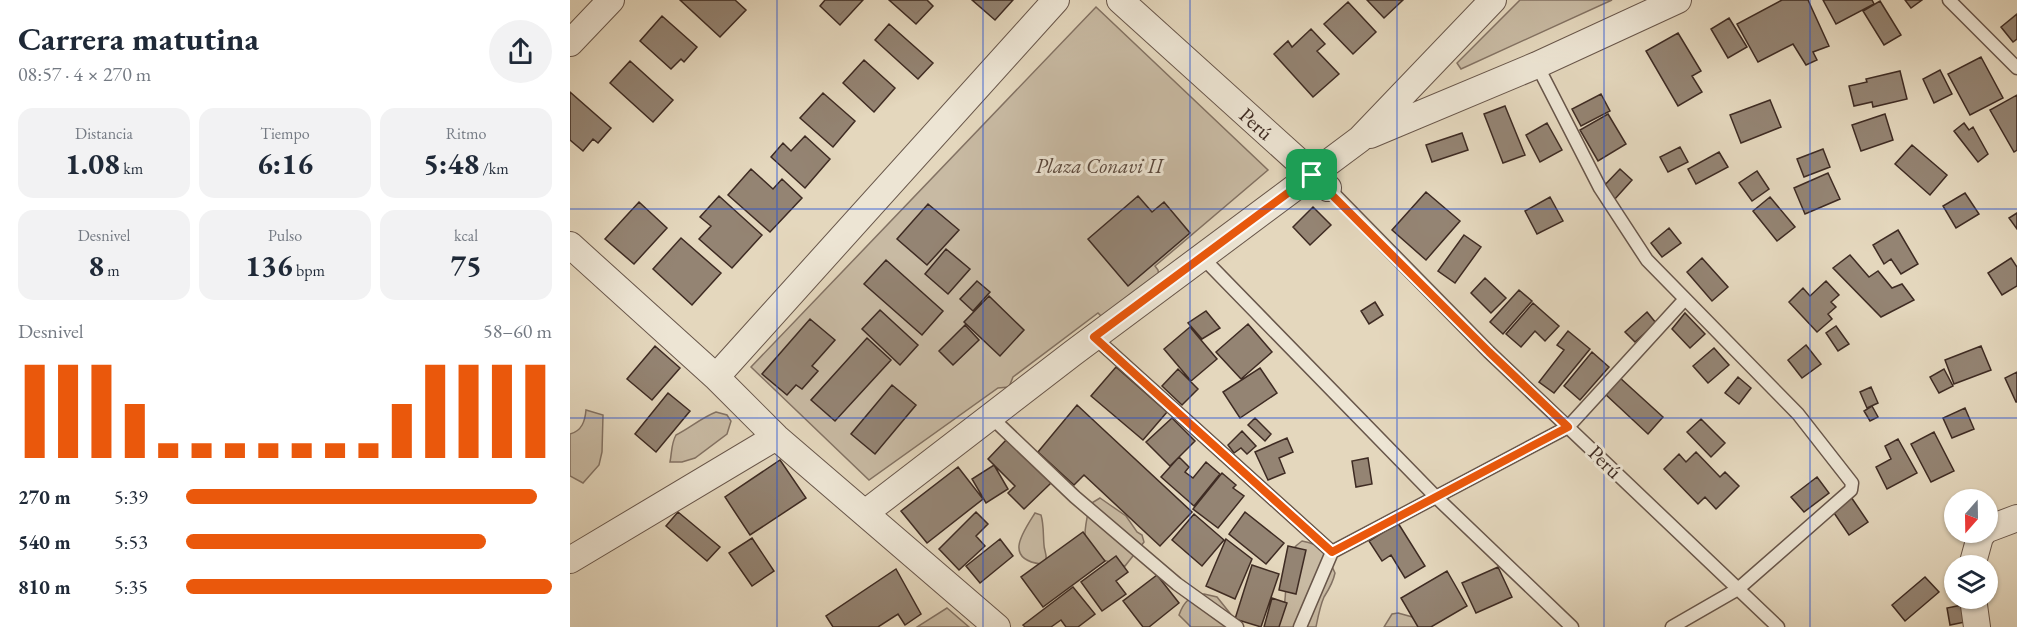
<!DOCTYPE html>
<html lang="es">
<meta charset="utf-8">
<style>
body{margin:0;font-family:"EB Garamond",serif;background:#f2f2f3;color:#1f2937;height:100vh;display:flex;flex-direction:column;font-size:22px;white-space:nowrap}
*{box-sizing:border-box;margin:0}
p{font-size:20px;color:#747a83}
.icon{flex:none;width:33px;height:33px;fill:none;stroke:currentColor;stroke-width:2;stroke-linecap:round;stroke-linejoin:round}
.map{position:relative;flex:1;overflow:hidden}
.sheet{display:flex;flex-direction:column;background:#fff;width:570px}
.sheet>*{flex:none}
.needle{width:39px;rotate:200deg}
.tools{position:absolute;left:1374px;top:489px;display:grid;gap:12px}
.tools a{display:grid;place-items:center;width:54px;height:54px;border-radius:50%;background:#fff;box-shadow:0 2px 4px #0004;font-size:30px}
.pin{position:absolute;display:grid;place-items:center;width:51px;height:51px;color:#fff;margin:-26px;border-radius:12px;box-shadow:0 3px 9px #0006}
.round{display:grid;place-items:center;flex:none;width:63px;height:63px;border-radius:32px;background:#f2f2f3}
.summary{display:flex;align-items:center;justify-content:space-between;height:102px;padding:0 18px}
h1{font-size:33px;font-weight:700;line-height:45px}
.figures{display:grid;grid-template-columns:repeat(3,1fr);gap:9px;height:102px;padding:6px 18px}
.figures div{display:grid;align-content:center;border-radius:15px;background:#f2f2f3;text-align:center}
.figures b{font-size:30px;font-weight:700}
.figures small{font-size:16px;font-weight:400}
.figures p{font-size:16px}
.chart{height:168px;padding:12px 18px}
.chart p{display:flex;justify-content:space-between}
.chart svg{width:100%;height:108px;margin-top:6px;stroke:#ea580c;stroke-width:6}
ul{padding:0 18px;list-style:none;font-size:20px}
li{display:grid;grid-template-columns:96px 72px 1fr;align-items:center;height:45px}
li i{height:15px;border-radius:8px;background:#ea580c}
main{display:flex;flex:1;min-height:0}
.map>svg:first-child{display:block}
.green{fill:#c8baa3;stroke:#837263;stroke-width:1.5}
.building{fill:#948473;stroke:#3e2b23;stroke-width:1.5}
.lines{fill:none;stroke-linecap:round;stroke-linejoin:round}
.lane-casing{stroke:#68564a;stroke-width:15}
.street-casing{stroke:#68564a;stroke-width:28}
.lane{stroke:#ede5d4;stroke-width:12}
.street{stroke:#ede5d4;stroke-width:26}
.route-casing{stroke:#fff;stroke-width:12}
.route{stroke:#ea580c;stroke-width:8}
.grid{fill:none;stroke:#1d4ed8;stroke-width:1.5;stroke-opacity:0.55}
.labels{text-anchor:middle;stroke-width:6;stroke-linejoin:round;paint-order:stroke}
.street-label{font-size:21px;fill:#3e2b23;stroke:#ede5d4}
.park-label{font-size:21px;font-style:italic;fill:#5a483d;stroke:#ede5d4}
</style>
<main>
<section class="sheet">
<div class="summary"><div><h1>Carrera matutina</h1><p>08:57 · 4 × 270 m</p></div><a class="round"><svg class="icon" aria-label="share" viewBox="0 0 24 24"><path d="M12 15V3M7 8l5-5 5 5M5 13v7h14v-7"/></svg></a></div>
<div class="figures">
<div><p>Distancia</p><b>1.08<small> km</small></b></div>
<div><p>Tiempo</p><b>6:16</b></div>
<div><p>Ritmo</p><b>5:48<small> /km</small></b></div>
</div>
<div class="figures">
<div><p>Desnivel</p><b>8<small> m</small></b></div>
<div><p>Pulso</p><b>136<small> bpm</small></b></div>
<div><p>kcal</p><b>75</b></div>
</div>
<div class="chart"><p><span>Desnivel</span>58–60 m</p>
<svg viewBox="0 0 160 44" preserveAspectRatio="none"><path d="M5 44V6M15 44V6M25 44V6M35 44V22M45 44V38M55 44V38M65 44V38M75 44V38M85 44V38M95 44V38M105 44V38M115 44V22M125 44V6M135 44V6M145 44V6M155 44V6"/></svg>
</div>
<ul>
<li><b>270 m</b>5:39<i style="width:96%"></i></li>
<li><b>540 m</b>5:53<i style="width:82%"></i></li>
<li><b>810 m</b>5:35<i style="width:100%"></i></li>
</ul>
</section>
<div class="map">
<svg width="1447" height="627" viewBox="0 0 1447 627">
<rect width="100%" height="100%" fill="#e4d7bd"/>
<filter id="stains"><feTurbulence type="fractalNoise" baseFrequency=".00333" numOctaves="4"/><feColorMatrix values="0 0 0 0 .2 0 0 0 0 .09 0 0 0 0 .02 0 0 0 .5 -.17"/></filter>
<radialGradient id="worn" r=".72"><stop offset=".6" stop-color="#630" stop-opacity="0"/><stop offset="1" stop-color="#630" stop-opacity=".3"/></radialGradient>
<path class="green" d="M950 0H1042L891 69 887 63Z
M526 7 698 170 585 266 588 270 590 283 535 320 528 313 443 377 439 387 428 388 299 480 181 367Z
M16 410 33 415 32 452 29 465 13 483 0 476V434C12 431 15 421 16 410Z
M146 412 157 415 161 421 157 434 125 458 112 462H100C102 452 101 444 106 435 120 428 131 418 146 412Z
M530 498 556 516 567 532 572 535 574 542 555 566C546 563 531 561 523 555 509 543 517 519 520 504Z
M465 513 471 515C474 525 473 535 474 545 474 550 477 554 476 560L471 564C433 559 453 532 465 513Z
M732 541C755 545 756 554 765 573 763 583 759 589 754 597 750 606 748 617 746 627H707C710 618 715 608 715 599 718 574 709 557 732 541Z
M634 594 647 597 671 627H621L609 615C614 601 620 596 634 594Z
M377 608 399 627H347Z
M828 613 846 618 856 627H814L822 614Z"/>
<path class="building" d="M110 0H165L176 10 150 37Z
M255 0H293L270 25 250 6Z
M319 0H357L363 6 346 24Z
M402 0H443L425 20Z
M797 0H833L814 18Z
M1212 0H1238L1259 46 1243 52 1247 60 1236 65 1223 44 1188 62 1167 24Z
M1253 0H1302L1304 4 1266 24Z
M1335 0H1352L1341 8Z
M1310 1 1331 35 1314 45 1293 11Z
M778 2 806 32 783 54 754 24Z
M1447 14V39L1443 42 1431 27Z
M92 16 127 47 114 62 111 59 101 69 70 41Z
M1159 18 1177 47 1158 58 1141 29Z
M319 24 363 63 348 79 305 40Z
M741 29 755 44 747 51 769 74 743 97 704 54 718 41 722 47Z
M1108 33 1131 71 1122 76 1132 92 1108 106 1076 51Z
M1411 57 1433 98 1400 115 1378 74Z
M294 60 325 88 304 112 273 83Z
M60 61 103 100 83 122 40 83Z
M1370 70 1382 94 1364 103 1353 79Z
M1330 71 1337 99 1303 107 1302 102 1284 106 1279 86 1297 82 1296 79Z
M0 92 41 128 28 143 23 139 13 151 0 140Z
M253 93 285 121 263 147 230 118Z
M1031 94 1040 111 1011 126 1002 109Z
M1447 95V150L1444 152 1420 110Z
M1200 100 1211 127 1171 143 1160 115Z
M935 106 955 155 933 163 914 114Z
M1038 114 1056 144 1028 161 1010 130Z
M1315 114 1323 140 1291 151 1282 125Z
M977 123 992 150 970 162 956 135Z
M1394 123 1399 130 1403 127 1418 154 1408 162 1384 131Z
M892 133 898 150 862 162 856 145Z
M235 136 260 159 235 188 201 157 213 143 221 151Z
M1342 145 1377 175 1360 195 1325 164Z
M1110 147 1118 162 1098 172 1090 157Z
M1253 149 1260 167 1234 177 1227 159Z
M1149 152 1158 167 1126 184 1118 169Z
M181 169 203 189 212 179 232 198 200 232 158 195Z
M1050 169 1062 180 1044 200 1031 189Z
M1187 171 1199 189 1182 201 1169 183Z
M1258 173 1270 199 1235 214 1224 188Z
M856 192 890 221 856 260 822 230Z
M1395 193 1409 214 1386 228 1373 206Z
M149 196 192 235 162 268 129 239 141 226 130 217Z
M568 196 582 212 594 202 620 233 558 286 518 239Z
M980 197 993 221 967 234 955 211Z
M1200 197 1225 227 1207 241 1183 211Z
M69 202 97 228 64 264 35 239Z
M358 204 389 230 357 265 327 239Z
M743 207 761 225 740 245 723 227Z
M1447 213V229L1439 218Z
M1099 228 1111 243 1092 257 1081 243Z
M1328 230 1348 264 1331 274 1321 259 1314 264 1303 245Z
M894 235 911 247 885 283 868 271Z
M111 238 151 273 122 305 83 269Z
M376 249 400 269 378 294 355 274Z
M1280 255 1299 277 1308 271 1322 288 1332 284 1344 300 1311 317 1263 268Z
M1132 258 1158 287 1142 301 1117 272Z
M1441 258 1447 267V286L1432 295 1418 273Z
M316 260 373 311 352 335 294 284Z
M915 278 936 298 921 313 901 293Z
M407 281 420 292 403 311 390 299Z
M1256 281 1269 295 1261 302 1266 307 1258 314 1262 319 1247 332 1219 302 1233 288 1240 296Z
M949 290 962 301 933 334 920 322Z
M419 296 454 330 430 356 394 322Z
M805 302 813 315 799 324 791 311Z
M963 303 989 326 975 341 965 331 951 347 936 334Z
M310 310 348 345 330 365 292 329Z
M636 311 650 328 632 339 618 323Z
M1077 312 1086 323 1065 342 1055 332Z
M1115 313 1135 334 1120 348 1102 329Z
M240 319 265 340 242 366 248 371 232 389 226 385 217 395 192 374Z
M678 324 702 352 671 379 646 352Z
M395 325 409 340 383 365 369 351Z
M1266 326 1279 344 1268 351 1256 333Z
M620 327 647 359 621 381 594 349Z
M998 331 1020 349 984 393 969 382 994 350 987 345Z
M297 338 321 360 265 421 241 400Z
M1236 345 1251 364 1232 378 1218 360Z
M85 346 110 368 82 400 57 379Z
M1411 346 1421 370 1384 384 1375 360Z
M1144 348 1159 365 1138 383 1123 366Z
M1022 352 1039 367 1010 400 994 386Z
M546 367 597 412 573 440 521 396Z
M690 368 707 393 670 418 653 392Z
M608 369 628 389 612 405 592 386Z
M1374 369 1383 386 1369 393 1360 377Z
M1447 372V402H1446L1435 378Z
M1049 377 1093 417 1078 434 1034 393Z
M1168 377 1181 388 1169 404 1155 393Z
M322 385 346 405 305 454 281 434Z
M1301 387 1308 403 1297 408 1290 392Z
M98 393 120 411 86 452 65 434Z
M507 405 622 512 590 546 514 475 504 485 468 452Z
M1302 406 1308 417 1300 421 1294 411Z
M1395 408 1404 429 1382 438 1373 418Z
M602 418 625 441 600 466 576 442Z
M685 418 701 434 695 441 678 425Z
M1131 419 1155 443 1141 457 1117 432Z
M672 431 686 446 677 454 671 448 664 453 658 445Z
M1364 432 1384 471 1361 482 1341 444Z
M717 438 723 452 709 458 715 473 698 480 685 452Z
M437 439 481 483 454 509 438 493 445 486 418 459Z
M1328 439 1347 473 1317 489 1306 467 1321 459 1315 446Z
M1126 452 1150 477 1155 472 1169 486 1146 509 1135 497 1128 504 1094 469 1109 454 1116 462Z
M609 457 619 467 615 472 623 478 636 462 650 474 624 506 591 477Z
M798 458 802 484 786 487 782 461Z
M210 460 236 498 180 535 155 497Z
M424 465 438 489 416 503 402 479Z
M388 467 413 499 357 543 331 511Z
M652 473 666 485 663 488 674 496 648 528 623 509Z
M1247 477 1259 493 1234 512 1221 497Z
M1281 497 1298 522 1279 535 1262 510Z
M108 512 150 547 137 561 96 526Z
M406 512 418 524 406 536 415 546 389 570 369 549Z
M675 512 714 543 696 564 659 534Z
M624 514 654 540 632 566 602 540Z
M828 523 855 566 835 578 821 555 812 561 799 541Z
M513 532 535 561 473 607 451 577Z
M182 538 204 571 182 586 159 553Z
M430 539 443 556 410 583 396 566Z
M656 539 682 559 665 599 636 586Z
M718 546 736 550 726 594 709 590Z
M546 556 558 572 546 581 556 594 532 611 511 582Z
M682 565 709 574 691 627 665 619Z
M928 567 942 597 906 613 892 583Z
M326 569 351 614 335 625 328 614 308 627H263L256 616Z
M877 571 897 606 861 627H848L831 598Z
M587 575 609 603 579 627H573L553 601Z
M1355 577 1369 592 1335 621 1322 605Z
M503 587 525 614 508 627H496L491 620 481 627H455L453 625Z
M702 598 717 603 709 627H694Z
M1397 604 1400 621 1380 625 1377 608Z"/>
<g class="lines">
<g class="lane-casing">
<path id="lane" d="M1379 0 1447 68
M967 65 1030 188 1077 260 1228 414 1282 483 1281 490 1168 589 1102 627
M758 188 919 352 1208 627
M632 257 866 497 1002 627
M524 337 762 552
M420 416 505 497 607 584 667 627
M730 627 762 552 998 427 1115 299"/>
</g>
<g class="street-casing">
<path id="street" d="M550 0 758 188
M0 43 41 0
M800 135 967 65 1108 0
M0 245 146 377 206 437 427 627
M146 377 486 0
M295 513 503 353 790 139 923 0
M1418 529 1447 518
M0 560 206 437
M1402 566 1410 537 1414 532
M1403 598 1407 627"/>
</g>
<use href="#lane" class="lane"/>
<use href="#street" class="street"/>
</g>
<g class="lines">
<g class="route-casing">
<path id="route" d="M742 175 919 352 998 427 762 552 524 337Z"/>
</g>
<use href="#route" class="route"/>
</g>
<path class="grid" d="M207 0V627M413 0V627M620 0V627M827 0V627M1034 0V627M1240 0V627M0 209H1447M0 418H1447"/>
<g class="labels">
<g class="street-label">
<text transform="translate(686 124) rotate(42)" y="7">Perú</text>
<text transform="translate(1035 462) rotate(44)" y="7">Perú</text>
</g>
<g class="park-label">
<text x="529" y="173">Plaza Conavi II</text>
</g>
</g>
<rect width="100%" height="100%" filter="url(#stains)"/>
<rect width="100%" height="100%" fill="url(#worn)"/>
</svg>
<div class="tools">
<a><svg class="needle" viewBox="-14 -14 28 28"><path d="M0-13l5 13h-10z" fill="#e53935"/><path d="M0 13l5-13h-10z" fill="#747a83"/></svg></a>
<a><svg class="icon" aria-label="layers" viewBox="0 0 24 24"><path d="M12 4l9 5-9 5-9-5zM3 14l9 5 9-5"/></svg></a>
</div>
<div class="pin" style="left:742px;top:175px;background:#1e9e55"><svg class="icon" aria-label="arrive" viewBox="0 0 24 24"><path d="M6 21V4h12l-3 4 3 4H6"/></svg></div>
</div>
</main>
